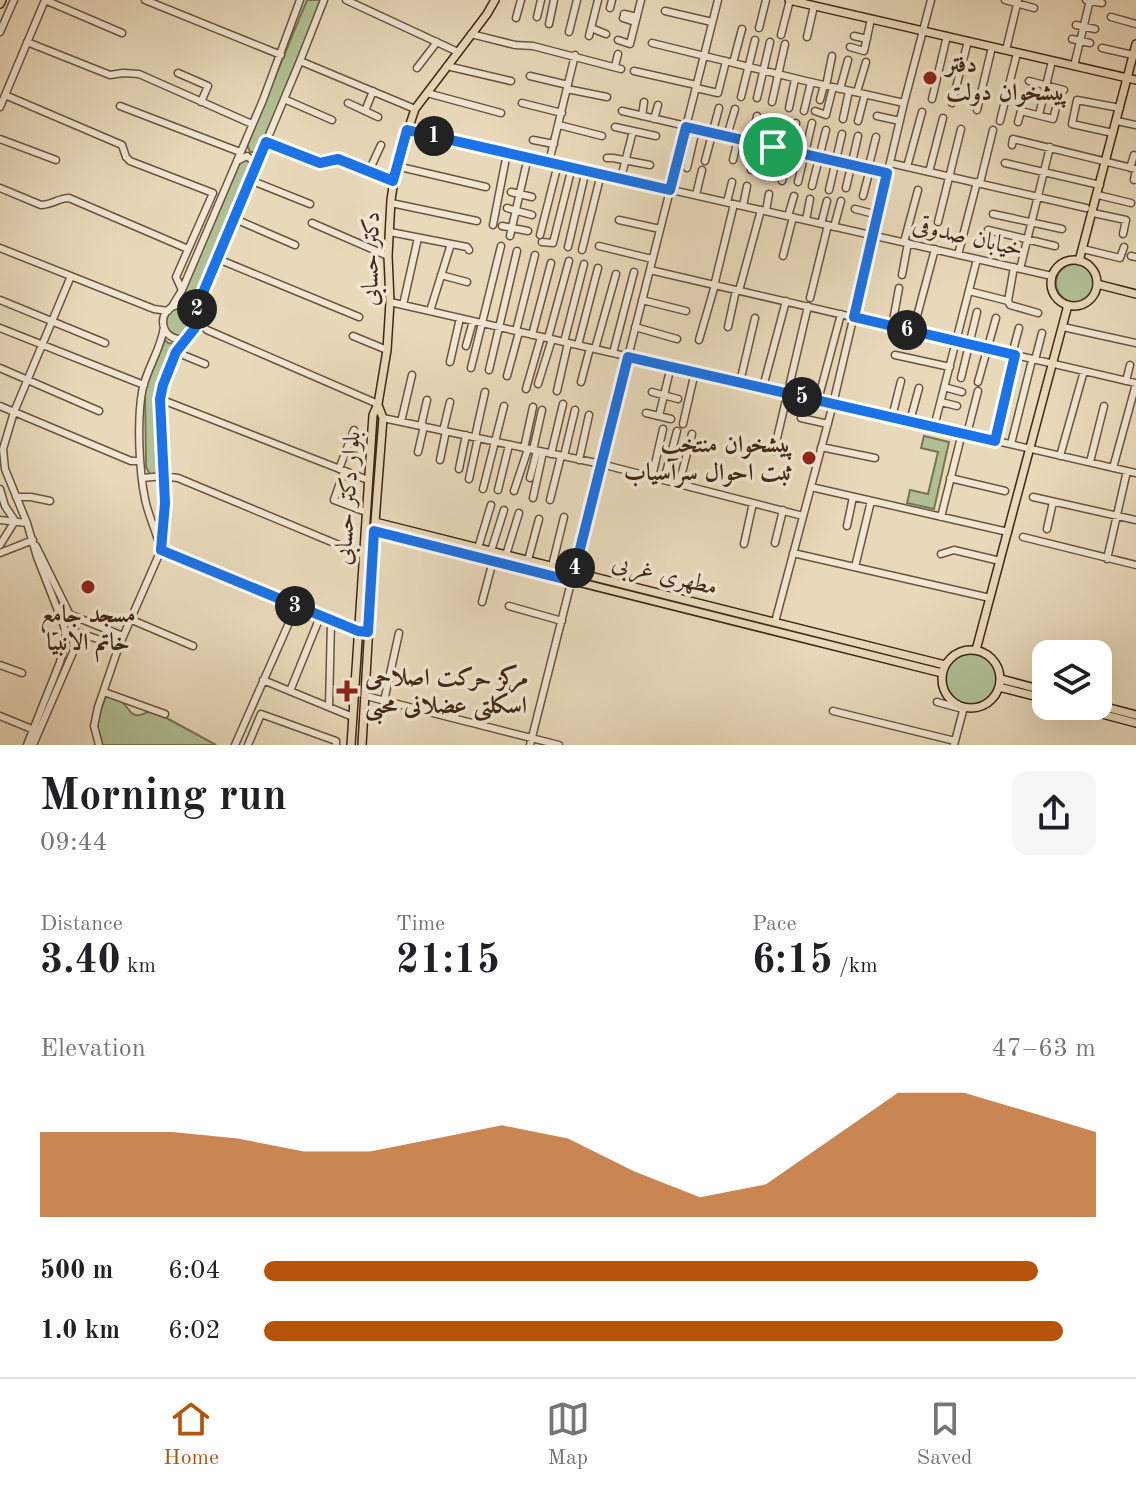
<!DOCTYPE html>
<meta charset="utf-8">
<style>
body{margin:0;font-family:"Old Standard TT",Amiri,serif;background:#f6f6f6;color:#202124;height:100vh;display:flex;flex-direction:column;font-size:30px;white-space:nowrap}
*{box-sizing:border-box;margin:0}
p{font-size:26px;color:#757577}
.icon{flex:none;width:44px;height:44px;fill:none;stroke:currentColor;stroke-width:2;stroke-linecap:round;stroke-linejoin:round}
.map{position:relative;height:745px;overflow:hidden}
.sheet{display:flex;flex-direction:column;background:#fff;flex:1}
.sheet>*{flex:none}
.fabs{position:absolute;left:1032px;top:640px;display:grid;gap:16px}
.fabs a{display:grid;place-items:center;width:80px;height:80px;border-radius:16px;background:#fff;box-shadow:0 8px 32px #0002;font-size:40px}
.pin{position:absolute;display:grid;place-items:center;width:68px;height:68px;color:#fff;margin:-34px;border:4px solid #fff;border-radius:50%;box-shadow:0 2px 8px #0007}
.km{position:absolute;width:40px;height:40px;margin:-20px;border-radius:50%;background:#222;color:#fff;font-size:22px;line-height:40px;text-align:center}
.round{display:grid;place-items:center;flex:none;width:84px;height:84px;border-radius:16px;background:#f6f6f6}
.head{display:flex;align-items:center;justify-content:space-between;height:136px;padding:0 40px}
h1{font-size:44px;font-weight:800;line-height:60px}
.figures{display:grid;grid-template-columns:repeat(3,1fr);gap:12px;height:136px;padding:8px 40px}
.figures div{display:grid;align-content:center}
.figures b{font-size:40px;font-weight:800}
.figures small{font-size:22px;font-weight:400}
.figures p{font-size:22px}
.chart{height:224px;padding:16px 40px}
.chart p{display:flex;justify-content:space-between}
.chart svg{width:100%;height:144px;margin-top:8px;fill:#b45309;opacity:.7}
ul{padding:0 40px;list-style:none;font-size:26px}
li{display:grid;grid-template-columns:128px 96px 1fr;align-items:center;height:60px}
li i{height:20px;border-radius:10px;background:#b45309}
.tab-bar{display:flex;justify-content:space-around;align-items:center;height:112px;border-top:2px solid #e0e0e0;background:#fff;font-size:22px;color:#757577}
.tab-bar a{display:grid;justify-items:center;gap:4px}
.tab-bar .on{color:#b45309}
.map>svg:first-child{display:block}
.green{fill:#b0c094;stroke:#787456;stroke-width:2}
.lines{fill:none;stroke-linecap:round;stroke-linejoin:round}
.minor-casing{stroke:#6a5440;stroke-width:9}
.major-casing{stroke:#402717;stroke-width:10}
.minor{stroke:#f0e6d2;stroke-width:6}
.major{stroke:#e8d9ba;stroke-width:7}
.route-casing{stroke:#fff;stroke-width:16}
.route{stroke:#1a73e8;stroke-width:10}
.poi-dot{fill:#8f2418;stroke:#f0e6d2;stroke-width:3}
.labels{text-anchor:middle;stroke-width:7;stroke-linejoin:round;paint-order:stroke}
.poi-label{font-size:24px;font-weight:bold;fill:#402717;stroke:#f0e6d2;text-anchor:start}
.street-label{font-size:24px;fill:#402717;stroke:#f0e6d2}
</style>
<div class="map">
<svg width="1136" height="745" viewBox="0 0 1136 745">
<rect width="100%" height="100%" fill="#e8d9ba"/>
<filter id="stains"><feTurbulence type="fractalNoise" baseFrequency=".0025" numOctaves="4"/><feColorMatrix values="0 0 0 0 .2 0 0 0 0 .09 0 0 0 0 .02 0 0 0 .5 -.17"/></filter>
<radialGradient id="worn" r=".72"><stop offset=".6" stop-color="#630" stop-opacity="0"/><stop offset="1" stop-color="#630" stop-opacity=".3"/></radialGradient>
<path class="green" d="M307 0H321V2L260 150 256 152H250L247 145Z
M248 159 252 164V167L195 305 188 298 181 299 238 163 241 160Z
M1056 283a19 19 0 1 1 38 0a19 19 0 1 1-38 0Z
M166 322a14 14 0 1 1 28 0a14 14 0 1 1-28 0Z
M165 340 168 343 177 344 164 375 157 398 160 473 158 475H150L146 467 145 390Z
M924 436 949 442 934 509 907 503 910 490 928 494 938 452 921 448Z
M945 679a26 26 0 1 1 52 0a26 26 0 1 1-52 0Z
M107 693C111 695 116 696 119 699 132 709 129 723 152 710L216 745H101C94 725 100 712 107 693Z"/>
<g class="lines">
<g class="minor-casing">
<path id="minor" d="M145 0 281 55
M346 0 458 52
M1005 0 1034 8
M1086 0 1102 3
M610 8 612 0
M665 11 712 22
M624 14 637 17
M537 17 541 0
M1111 17 1136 24
M516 18 521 0
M623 18 635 22
M549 24 554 0
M1076 25 1095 29
M591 28 606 34
M759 28 766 0
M0 32 14 0
M569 32 577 0
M471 34 515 45 533 46 621 69
M781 35 790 0
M589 36 598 0
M854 36 867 39
M807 37 814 6
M1072 39 1090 43
M618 40 630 44 641 0
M27 42 110 75 123 73 139 74 252 124
M652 43 806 81 904 103
M850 47 864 51 871 19
M1102 48 1133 55
M1006 50 1018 0
M300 61 415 109
M733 63 742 29
M447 66 511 81
M615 66 618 54
M1074 66 1090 0
M417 68 437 42
M634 71 696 85
M178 73 208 86 201 102
M530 76 568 85
M1029 81 1064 90
M826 86 832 56
M696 88 718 93 726 61
M567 89 607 97
M840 89 848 60
M857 92 866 62
M427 93 501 113
M5 95 122 145 126 157 130 161 213 193 176 277 182 290
M741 97 755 40
M757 98 770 42
M284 99 332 120
M932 99 947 36
M820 100 824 85
M772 102 785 44
M348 103 378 117
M522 103 562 113
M952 103 968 41
M120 106 240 152
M0 107 45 0 122 33
M789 108 795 79
M977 110 992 47
M365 111 373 91
M622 111 887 173
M804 111 811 82
M815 111 826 115 833 87
M1039 115 1052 61
M642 116 644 102
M877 116 900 121
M654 119 658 105
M843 119 849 91
M858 121 865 94
M1000 121 1017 53
M1117 121 1136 125
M1018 122 1021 111 1053 119 1056 108
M559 125 602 136
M615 127 656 136
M407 130 1052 276
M1113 133 1072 124 1077 100 1120 108
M727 136 735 109
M0 139 56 160
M533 140 554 144
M266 142 320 163 338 159 393 181
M751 142 757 116
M1012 145 1013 139 1136 169
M773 147 780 120
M607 158H613L650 165
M733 160 738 139
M237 161 247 156 253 161 255 166
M705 161 719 108
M549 162 575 55
M890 163 1086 208
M1005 163 1100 185
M396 166 486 187
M907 167 922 112
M687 168 696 129
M1130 168 1134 155
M868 169 876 137
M751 170 758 143
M773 170 778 148
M369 171 381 145
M929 172 943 118
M621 178 633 131
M250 180 310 204
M1134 180 1136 170
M782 181 796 123
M798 182 812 123
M980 183 993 130
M812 186 826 130
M0 188 41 205C51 205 59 198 69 198L188 249
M846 188 858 136
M829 190 842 134
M511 192 532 197
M696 195 702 170
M1098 195 1131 203
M863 196 870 169
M727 202 732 182
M391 203 477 221
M743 206 747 186
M507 208 532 215
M855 209 878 215
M766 211 769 194
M1093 213 1126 220 1123 234
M993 214 1062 229
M788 216 794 196
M235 219 295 245
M619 220 660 229
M806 220 810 199
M938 222 961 129
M312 223 388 256
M821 224 827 201
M493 225 507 153
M502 226 528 231
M834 227 841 201
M988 230 1055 246
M390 232 467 247 469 250
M540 235 558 164
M510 236 528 157
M542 242 553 243 572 167
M904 242 918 190
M599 246 652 259
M568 247 586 170
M0 248 154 309 168 311
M1083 249 1120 258 1124 247
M582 250 601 174
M958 255 977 182
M783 256 793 217
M1131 256 1136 257
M218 259 359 317
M1014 267 1008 301 1010 305 1038 313
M1020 269 1050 147
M650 270 1136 383
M441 275 467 282
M902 275 908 243
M715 282 734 204
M740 287 761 210
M969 291 1008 301
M810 298 828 225
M0 300 105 343
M642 300 686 311
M390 302 1136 473
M403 305 418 238
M163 322a17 17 0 1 1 34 0a17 17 0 1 1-34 0Z
M171 308 182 290 263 100 300 0
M430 311 451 244
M196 317 197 307 300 61 324 0
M196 319 207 330 378 404
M892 326 899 288
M635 327 677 339
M728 327 736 290
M1063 327 1136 343
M0 328 144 385
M516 331 535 255
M913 331 935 249
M532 335 551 263
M353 336 387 350
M548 338 569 261
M699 340 715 285
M564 342 584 264
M578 345 598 268
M466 346 473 321
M595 349 616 274
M176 352 205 364
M613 353 634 272
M1012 354 1019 328
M895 355 950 367
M1035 360 1042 333
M450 362 460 318
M0 368 99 411
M471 368 501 246
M489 370 517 251
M507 376 519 332
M961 378 977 312
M1126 381 1130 365
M581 382 590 348
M740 382 755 318
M978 382 996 318
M538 384 552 339
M763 387 786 301
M944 387 962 392
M526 389 541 337
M557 391 568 343
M652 392 678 399
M160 399 368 480
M818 400 841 314
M941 402 957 406
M0 406 131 461H140
M646 413 671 419
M659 416 671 366
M892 417 901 381
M383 418 601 464 803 516
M801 418 828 424
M910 421 919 388
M401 422 412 375
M683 424 695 372
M421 426 427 400
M934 427 977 259
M443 431 450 402
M967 434 978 391
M475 437 485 392
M995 441 1015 355
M1011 444 1031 364
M821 447 875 458
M524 448 533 407
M533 450 542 410
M774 451 808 306
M418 452 424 426
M551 454 563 404
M564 456 575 410
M1060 456 1084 371
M440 460 446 431
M579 460 589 415
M1090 462 1104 406
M1113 468 1136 384
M339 469 354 430
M459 469 466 435
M344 471 334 500 366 512
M652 477 663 429
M142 478 163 476 178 478 363 555
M530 478 537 451
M950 478 1005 491
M469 479 478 438
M664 480 677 431
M679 484 692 434
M811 487 1008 532
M0 489 5 506 15 521
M483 489 504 406
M498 490 509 445
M514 491 528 449
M16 497H31L50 501
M1033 497 1136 520
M533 498 543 452
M550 500 561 456
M941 517 962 433
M0 520 27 523
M847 526 853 497
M1047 529 1053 502
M1023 537 1136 565
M775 543 783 510
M744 544 753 503
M0 545 15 521
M160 547C156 530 148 515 145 499 139 470 137 421 142 392 146 369 161 350 164 327
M478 548 491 505
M161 550 331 622 358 631 368 632
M491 551 504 510
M0 553 33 540
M793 553 990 598
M941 554 954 550 1000 561
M506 555 519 513
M1107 559 1127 471
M528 560 539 519
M552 566 564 517
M855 567 871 501
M482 602 493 561
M509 606 562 621
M71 615 123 636
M132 620 193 646
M775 622 833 404 904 103 931 0
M73 631 119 646
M0 665 22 673
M263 680 353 717
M290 691 320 617
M104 692 165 714
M366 696 559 745
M384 701 399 633
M937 702 963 709
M329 707 331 622
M833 711 955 741
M0 716 34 730
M27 745 60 662 66 638 64 626 37 557 27 523 5 469 3 449 14 412 71 276
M33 745 74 650 70 615 36 546
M99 745 94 726 98 707 119 646 161 550 165 503 160 402 163 385 176 352 189 336
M235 745 296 607
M248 745 261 714 336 741V745
M530 745 718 0
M954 745 964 707"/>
</g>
<g class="major-casing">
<path id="major" d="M789 0 1136 80
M0 4 2 0
M1051 283a23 23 0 1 1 46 0a23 23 0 1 1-46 0Z
M1079 261 1136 44
M1097 284 1136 294
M375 522 945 665
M374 531 942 673
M942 679a29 29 0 1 1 58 0a29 29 0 1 1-58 0Z
M976 650 1068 305
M1001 679 1046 691
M999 687 1046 699
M1098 705 1136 715
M1072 706 1136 723
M351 745 373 415 378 404 387 350 390 302 388 256 391 200 396 166 415 109 487 14 495 0
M362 745 375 522 383 418 378 405"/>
</g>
<use href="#minor" class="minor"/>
<use href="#major" class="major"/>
</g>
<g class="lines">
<g class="route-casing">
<path id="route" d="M686 127 887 173 854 317 1015 355 995 441 628 357 572 581 374 531 368 632 358 631 161 550 165 503 160 399 163 385 176 352 195 328 197 307 266 142 320 163 338 159 393 181 407 130 670 190Z"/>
</g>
<use href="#route" class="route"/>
</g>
<g class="poi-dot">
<circle cx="930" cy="78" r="8"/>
<circle cx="809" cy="458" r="8"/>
<circle cx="88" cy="587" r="8"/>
<path d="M343 679h8v8h8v8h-8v8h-8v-8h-8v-8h8z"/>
</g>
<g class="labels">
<g class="poi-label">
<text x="946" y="72">دفتر<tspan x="946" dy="28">پیشخوان دولت</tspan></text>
<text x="793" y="452" text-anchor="end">پیشخوان منتخب<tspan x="793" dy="28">ثبت احوال سرآسیاب</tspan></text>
<text x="88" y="622" text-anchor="middle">مسجد جامع<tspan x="88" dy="28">خاتم الانبیا</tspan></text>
<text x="365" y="685">مرکز حرکت اصلاحی<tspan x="365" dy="28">اسکلتی عضلانی محبی</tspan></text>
</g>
<g class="street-label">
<text transform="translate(968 236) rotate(13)" y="8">خیابان صدوقی</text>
<text transform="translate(370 259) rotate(-89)" y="8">دکتر حسابی</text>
<text transform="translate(347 498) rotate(-86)" y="8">بلوار دکتر حسابی</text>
<text transform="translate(665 574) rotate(14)" y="8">مطهری غربی</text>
</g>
</g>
<rect width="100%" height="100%" filter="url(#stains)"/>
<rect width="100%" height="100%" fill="url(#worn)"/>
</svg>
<div class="fabs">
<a><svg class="icon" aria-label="layers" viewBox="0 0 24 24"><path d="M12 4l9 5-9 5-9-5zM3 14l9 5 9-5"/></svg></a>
</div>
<div class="pin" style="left:773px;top:147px;background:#1e9e55"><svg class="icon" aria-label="arrive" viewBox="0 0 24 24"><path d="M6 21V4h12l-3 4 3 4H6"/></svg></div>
<b class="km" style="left:434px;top:136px">1</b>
<b class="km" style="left:197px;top:309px">2</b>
<b class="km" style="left:295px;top:606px">3</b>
<b class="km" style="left:575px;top:568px">4</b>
<b class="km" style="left:802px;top:397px">5</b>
<b class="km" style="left:907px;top:330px">6</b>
</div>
<section class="sheet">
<div class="head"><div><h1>Morning run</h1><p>09:44</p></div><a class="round"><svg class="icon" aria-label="share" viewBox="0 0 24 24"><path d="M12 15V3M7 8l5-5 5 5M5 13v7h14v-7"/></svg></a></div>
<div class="figures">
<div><p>Distance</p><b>3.40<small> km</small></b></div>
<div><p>Time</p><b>21:15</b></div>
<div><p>Pace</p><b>6:15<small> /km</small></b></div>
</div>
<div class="chart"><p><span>Elevation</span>47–63 m</p>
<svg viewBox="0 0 160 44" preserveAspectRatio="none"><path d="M0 44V18L10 18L20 18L30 20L40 24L50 24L60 20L70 16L80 20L90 30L100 38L110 34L120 20L130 6L140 6L150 12L160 18V44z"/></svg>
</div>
<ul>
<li><b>500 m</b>6:04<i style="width:93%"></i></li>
<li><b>1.0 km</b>6:02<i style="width:96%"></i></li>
</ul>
</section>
<nav class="tab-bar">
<a class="on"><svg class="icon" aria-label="home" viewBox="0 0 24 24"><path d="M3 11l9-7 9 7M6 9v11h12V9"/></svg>Home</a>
<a><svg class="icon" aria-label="map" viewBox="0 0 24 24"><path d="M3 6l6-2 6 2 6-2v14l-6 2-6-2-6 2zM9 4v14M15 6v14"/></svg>Map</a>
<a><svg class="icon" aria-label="saved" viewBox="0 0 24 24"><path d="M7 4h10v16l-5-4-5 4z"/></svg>Saved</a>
</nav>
